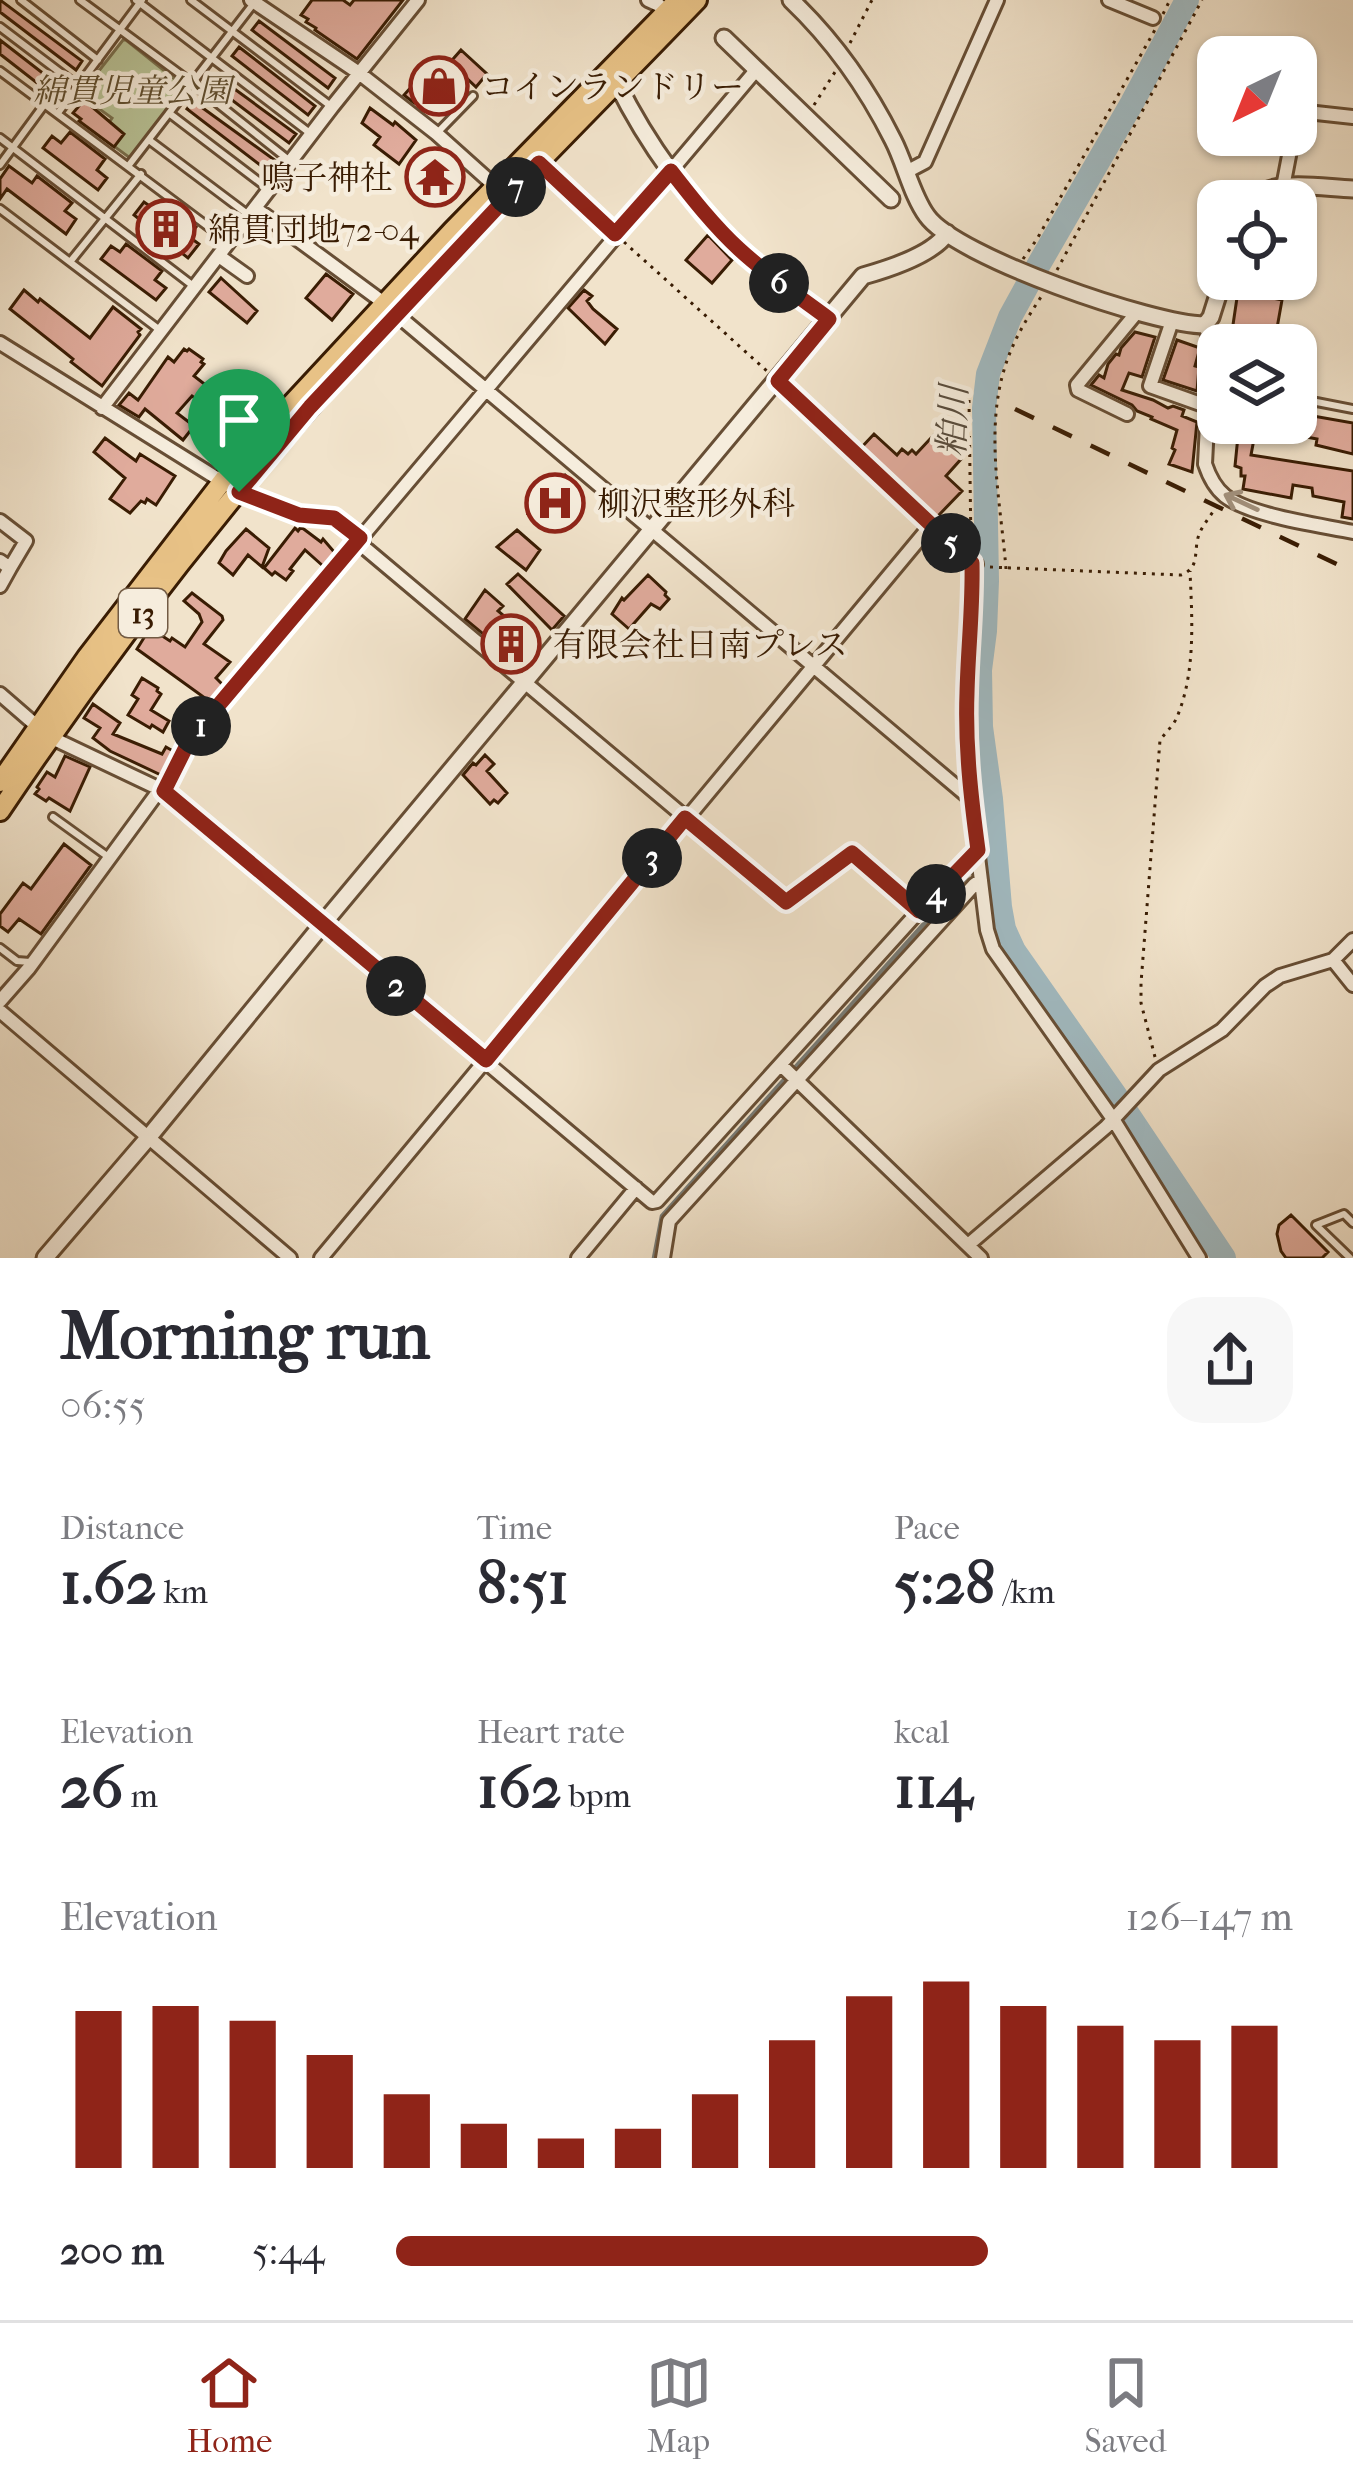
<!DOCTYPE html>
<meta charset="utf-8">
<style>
body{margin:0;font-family:"IM FELL French Canon","Noto Serif JP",serif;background:#f7f7f7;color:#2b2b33;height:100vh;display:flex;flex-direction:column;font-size:45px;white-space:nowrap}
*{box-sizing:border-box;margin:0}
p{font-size:39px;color:#7c7c81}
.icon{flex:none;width:66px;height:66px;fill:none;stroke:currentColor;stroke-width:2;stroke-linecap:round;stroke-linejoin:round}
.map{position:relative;height:1258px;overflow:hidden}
.drawer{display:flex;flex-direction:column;background:#fff;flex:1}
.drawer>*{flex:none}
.needle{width:78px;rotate:223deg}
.tools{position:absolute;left:1197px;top:36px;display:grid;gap:24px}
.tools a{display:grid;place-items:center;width:120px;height:120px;border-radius:24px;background:#fff;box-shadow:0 3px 9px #0004;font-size:60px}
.pin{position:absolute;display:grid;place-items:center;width:102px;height:102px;color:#fff;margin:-123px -51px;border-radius:50% 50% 50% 0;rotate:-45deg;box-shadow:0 0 12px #0007}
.pin .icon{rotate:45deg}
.km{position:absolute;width:60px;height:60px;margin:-30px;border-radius:50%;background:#222;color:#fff;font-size:33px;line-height:60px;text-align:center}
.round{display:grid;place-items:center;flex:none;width:126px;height:126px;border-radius:36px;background:#f7f7f7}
.head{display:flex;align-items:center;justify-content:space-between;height:204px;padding:0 60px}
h1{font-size:66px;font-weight:700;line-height:90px}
.metrics{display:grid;grid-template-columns:repeat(3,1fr);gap:18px;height:204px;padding:12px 60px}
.metrics div{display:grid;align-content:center}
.metrics b{font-size:60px;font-weight:700}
.metrics small{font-size:33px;font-weight:400}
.metrics p{font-size:33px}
.chart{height:336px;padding:24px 60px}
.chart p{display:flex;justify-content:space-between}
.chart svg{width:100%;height:216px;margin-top:12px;stroke:#8f2418;stroke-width:6}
ul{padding:0 60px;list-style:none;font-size:39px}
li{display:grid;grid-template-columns:192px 144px 1fr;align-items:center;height:90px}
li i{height:30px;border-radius:15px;background:#8f2418}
.menu{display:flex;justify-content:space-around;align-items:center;height:168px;border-top:3px solid #e1e1e2;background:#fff;font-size:33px;color:#7c7c81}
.menu a{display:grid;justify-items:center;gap:6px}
.menu .on{color:#8f2418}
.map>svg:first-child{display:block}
.green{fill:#b9c498;stroke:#79704e;stroke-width:3}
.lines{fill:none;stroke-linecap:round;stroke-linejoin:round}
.stream{stroke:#777b76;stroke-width:4.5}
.river{stroke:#a1bbc3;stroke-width:24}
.building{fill:#e0ab9c;stroke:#391c03;stroke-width:3}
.service-casing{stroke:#674e35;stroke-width:12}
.minor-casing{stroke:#674e35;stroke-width:18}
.tertiary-casing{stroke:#674e35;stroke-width:21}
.primary-casing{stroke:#391c03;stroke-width:24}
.path{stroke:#391c03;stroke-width:3;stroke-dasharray:3 6;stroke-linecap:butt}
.service{stroke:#f6eddd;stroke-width:6}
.minor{stroke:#f6eddd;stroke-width:12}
.tertiary{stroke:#f6eddd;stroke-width:15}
.primary{stroke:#e8c286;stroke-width:18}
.rail{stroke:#391c03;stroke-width:4.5;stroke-dasharray:21 21;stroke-linecap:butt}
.oneway{stroke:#a18f7b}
.route-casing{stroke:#fff;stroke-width:24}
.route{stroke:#8f2418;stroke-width:15}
.labels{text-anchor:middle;stroke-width:9;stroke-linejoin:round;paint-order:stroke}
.shield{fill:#f6eddd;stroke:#725b44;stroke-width:3}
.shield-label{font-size:30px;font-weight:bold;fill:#391c03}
.poi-label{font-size:33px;fill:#391c03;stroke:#f6eddd;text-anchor:start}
.park-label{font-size:33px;font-style:italic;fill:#5f4e30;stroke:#f6eddd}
.water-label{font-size:36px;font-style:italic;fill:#584c3d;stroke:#f6eddd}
</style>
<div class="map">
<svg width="1353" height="1258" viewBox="0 0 1353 1258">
<rect width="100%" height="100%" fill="#f1e3cb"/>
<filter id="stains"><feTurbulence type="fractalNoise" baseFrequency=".00167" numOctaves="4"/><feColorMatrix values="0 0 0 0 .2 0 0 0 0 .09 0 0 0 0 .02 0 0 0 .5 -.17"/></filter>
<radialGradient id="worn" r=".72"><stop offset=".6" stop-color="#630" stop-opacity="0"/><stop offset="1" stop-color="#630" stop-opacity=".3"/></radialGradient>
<path class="green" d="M123 40H126L181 84V91L130 158 100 136 112 118 80 95Z"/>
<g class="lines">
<path class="stream" d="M981 860 994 846
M654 1258 662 1216 974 868"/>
<path class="river" d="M1187 0 1132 103 1039 264 1010 317 988 374 984 408 987 581 985 631 980 670 981 727 991 799 1000 907 1004 929 1014 951 1115 1095 1224 1258"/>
</g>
<path class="building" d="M0 0 82 61 76 70 0 12Z
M312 0H343L350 5 354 0H403L357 59 315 30 316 28 306 22 308 19 301 15Z
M259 21 335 78 328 88 252 30Z
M0 40 62 88 55 97 0 54Z
M239 47 315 106 308 115 232 56Z
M461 50 487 74 476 87 458 70 434 99 424 91 414 103 404 95 413 85 411 83 426 64 439 75Z
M214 74 296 134 289 143 208 82Z
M84 100 124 134 114 147 79 121 81 119 73 113Z
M193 101 276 161 268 171 187 109Z
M370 108 393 125 395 122 416 140 399 164 374 145 380 137 362 123Z
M70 132 105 159 97 170 107 178 98 190 43 148 52 136 61 143Z
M9 166 32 183 37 176 72 203 65 211 76 219 66 234 7 189 0 199V179Z
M161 201 196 227 188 236 199 244 188 258 134 215 144 202 154 209Z
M708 235 732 260 712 283 686 260Z
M126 244 162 271 155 280 166 288 156 300 101 259 111 246 120 252Z
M326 274 353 294 332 320 306 298Z
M221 278 257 311 247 323 209 292Z
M24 290 38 302 40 299 90 338 113 307 141 329 138 332 140 335 102 386 71 362 73 359 63 351 10 309Z
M584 290 592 296 587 301 593 309 617 329 605 344 568 308Z
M1238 291 1282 300 1274 345H1230Z
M1135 332 1155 337 1142 377 1129 373 1122 390 1153 400 1168 408 1173 406 1184 410 1182 416 1197 422 1192 472 1169 464 1175 450 1172 448 1177 430 1151 419 1152 417 1137 411 1132 405 1091 385 1099 375 1104 378 1108 364 1116 354 1119 355 1121 348Z
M1177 340 1200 348 1195 366 1199 367 1197 391 1163 380Z
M184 349 187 351 189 349 203 359 201 362 204 364 194 376 216 393 206 406 192 396 177 413 194 426 183 440 145 409 139 417 119 405 129 393 138 400 168 357 174 362Z
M1296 413 1353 423V454L1316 445 1317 439 1258 428V423H1296Z
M1235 423H1257L1251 455 1353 471V519L1342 517 1344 502 1313 496 1312 488 1293 485 1291 498 1243 489 1245 476H1241V468L1235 466 1238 436 1233 435Z
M944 424 960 439 951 448 962 458 946 476 962 491 937 517 930 515 860 449 874 434 897 455 902 449 908 454 912 450 916 454Z
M105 438 136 461 140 454 175 476 156 505 147 499 145 503 141 501 130 513 110 499 125 478 94 452Z
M565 475 581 493 550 524 543 518 539 523 528 514 561 476Z
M301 527 321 542 323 539 335 553 323 566 305 550 290 569 293 571 286 580 275 572 272 575 264 568 295 528 298 531Z
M246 529 269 548 262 567 248 555 233 575 219 563 226 551Z
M517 530 540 550 526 570 497 547Z
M518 574 564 616 552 630 507 584Z
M648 575 666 592 665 595 669 599 660 609 651 604 629 629 612 614 622 598 624 600Z
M485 590 503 606 498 611 533 640 528 645 533 653 522 666 465 619Z
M192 593 222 616 223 620 204 644 230 662 216 678 223 685 209 701 137 649 150 628 170 641 172 638 185 647 202 622 199 614 184 601Z
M142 678 158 688 157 691 161 694 151 710 169 721 163 732 152 725 150 728 128 715 138 699 132 695Z
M93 704 120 723 113 734 162 754 166 747 173 751 161 775 110 751 93 738 100 728 84 718Z
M485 755 494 764 487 771 507 793 498 803 494 800 490 804 463 775 473 763 476 765Z
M65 756 90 767 70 811 49 798 46 801 35 794 39 789 37 787 47 772 55 777Z
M64 844 91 865 41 934 19 919 8 932 0 926V914L23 883 31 889Z
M1291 1215 1328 1252 1322 1258H1286L1281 1251 1277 1234 1279 1225Z"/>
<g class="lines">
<g class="service-casing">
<path id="service" d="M21 0 98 60
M80 0 192 83 290 161
M136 0 311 134
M191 0 332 107
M0 27 78 86
M0 71 226 240
M58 113 142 0
M169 113 266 187
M439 131 473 96
M0 138 192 285
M149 140 246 213
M0 165 44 105
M129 165 254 3
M438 170 456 151
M0 209 161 331
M70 262 141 174
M1296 398 1353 409
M53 817 107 856
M0 948 17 961 30 962
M1350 1258 1316 1225 1344 1214 1353 1223"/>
</g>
<g class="minor-casing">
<path id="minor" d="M251 0 359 73 437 134 495 186
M648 0 659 5 665 14
M1109 0 1153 18
M1296 120 1298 111 1353 117
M908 171 925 162 997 0
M1283 187 1293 135
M255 208 384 303
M219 256 247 276
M396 314 971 799 987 930 993 949 1113 1119 1199 1258
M1172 321 1150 386 1209 407
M1205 325 1211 343 1205 464C1209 476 1215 488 1225 496 1251 516 1320 525 1353 532
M0 343 239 492 299 515 334 518 360 538 365 548 786 902
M102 408 332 107 418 0
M1127 414 1078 390 1077 385 1138 311
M0 521 26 541 10 568
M0 561 10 568 0 586
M972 563 976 564
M0 694 38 727
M50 737 164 791 652 1202 657 1201 919 911 978 850
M164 791 191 739 757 69
M1333 960 1353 985
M0 1001 29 968 161 788
M0 1011 290 1258
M781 1065 981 1258
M968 1245 1106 1127 1159 1070 1222 1030 1265 986 1280 976 1333 960 1353 940
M321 1258 931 525
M578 1258 636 1188
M663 1258 669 1221 974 885 981 880"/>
</g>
<g class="tertiary-casing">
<path id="tertiary" d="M791 0C834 41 867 88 893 140 905 163 912 196 927 216 956 257 1154 325 1205 325L1211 317 1223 279
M724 38 891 199
M617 83C647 144 690 203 739 250 767 276 798 297 829 319
M1249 201C1274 177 1321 188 1353 189
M45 1258 148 1138 322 925 863 276C888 269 933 255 947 233"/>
</g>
<g class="primary-casing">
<path id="primary" d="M0 782 87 657 235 465 452 231 678 0
M0 811C94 671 198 535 309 408 433 267 567 135 697 0"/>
</g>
<path class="path" d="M1163 14 1170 0
M850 43 872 0
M814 105 835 72
M549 172 608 227
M624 242 768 372
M1023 259 1037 239 1156 28
M1057 270 1202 0
M788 391 922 516
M969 400 971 548
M942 534 965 556
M990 567 1181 575C1202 567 1192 550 1200 532 1204 524 1211 515 1216 507
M1006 569C1001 505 985 433 1004 370 1012 342 1027 318 1043 294
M970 781 966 689 973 612 972 575
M797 894 852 853 910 904
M1155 1057 1141 1003V983L1160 740C1166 732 1174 725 1177 717 1196 672 1192 618 1190 571"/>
<use href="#service" class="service"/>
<use href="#minor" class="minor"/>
<use href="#tertiary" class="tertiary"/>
<use href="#primary" class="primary"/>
<path class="rail" d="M1015 409 1353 572"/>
</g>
<defs><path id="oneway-shaft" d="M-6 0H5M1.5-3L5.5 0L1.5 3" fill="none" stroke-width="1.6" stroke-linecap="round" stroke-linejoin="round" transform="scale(3)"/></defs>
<use class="oneway" href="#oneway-shaft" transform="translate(1241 502) rotate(-155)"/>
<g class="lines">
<g class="route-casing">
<path id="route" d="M539 163 615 234 671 171C692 198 714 226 739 249 767 275 798 296 829 319L778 381 972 563C973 607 968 649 967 693 965 746 971 798 978 850L919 911 852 853 786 902 685 818 486 1060 164 791 190 739 360 538 334 518 299 515 239 492 310 407Z"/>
</g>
<use href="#route" class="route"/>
</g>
<defs>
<g id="shop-ring" transform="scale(3)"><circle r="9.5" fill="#f6eddd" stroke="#8f2418" stroke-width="1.5"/><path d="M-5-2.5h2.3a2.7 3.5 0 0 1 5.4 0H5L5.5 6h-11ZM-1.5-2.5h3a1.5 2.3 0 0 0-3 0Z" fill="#8f2418"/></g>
<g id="temple-ring" transform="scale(3)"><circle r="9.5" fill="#f6eddd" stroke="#8f2418" stroke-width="1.5"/><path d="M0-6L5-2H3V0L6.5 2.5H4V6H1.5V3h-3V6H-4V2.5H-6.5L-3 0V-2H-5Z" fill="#8f2418"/></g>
<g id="building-ring" transform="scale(3)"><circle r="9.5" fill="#f6eddd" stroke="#8f2418" stroke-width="1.5"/><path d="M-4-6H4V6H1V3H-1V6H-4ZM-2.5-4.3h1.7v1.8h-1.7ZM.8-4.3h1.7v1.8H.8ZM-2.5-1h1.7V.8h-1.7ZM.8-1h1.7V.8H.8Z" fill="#8f2418"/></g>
<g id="hospital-ring" transform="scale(3)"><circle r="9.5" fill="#f6eddd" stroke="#8f2418" stroke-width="1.5"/><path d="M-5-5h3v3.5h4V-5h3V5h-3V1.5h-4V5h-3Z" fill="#8f2418"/></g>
</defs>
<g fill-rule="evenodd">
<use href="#shop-ring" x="439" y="86"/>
<use href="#temple-ring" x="435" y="177"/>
<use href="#building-ring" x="166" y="229"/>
<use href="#hospital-ring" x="555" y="503"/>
<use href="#building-ring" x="511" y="644"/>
</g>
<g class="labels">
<rect class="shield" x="119" y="589" width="48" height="48" rx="9"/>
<g class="shield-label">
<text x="143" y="623">13</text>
</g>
<g class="poi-label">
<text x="481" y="98">コインランドリー</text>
<text x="393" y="189" text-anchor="end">鳴子神社</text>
<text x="208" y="241">綿貫団地72-04</text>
<text x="597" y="515">柳沢整形外科</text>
<text x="553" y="656">有限会社日南プレス</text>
</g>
<g class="park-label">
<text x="132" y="102">綿貫児童公園</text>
</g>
<g class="water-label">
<text transform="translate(952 421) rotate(-88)" y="13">粕川</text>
</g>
</g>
<rect width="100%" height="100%" filter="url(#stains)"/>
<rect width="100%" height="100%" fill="url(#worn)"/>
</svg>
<div class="tools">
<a><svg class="needle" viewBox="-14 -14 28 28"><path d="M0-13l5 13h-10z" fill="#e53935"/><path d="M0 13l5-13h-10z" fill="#7c7c81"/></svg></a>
<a><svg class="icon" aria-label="locate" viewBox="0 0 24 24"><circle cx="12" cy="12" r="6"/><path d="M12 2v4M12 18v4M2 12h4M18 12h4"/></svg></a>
<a><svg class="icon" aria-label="layers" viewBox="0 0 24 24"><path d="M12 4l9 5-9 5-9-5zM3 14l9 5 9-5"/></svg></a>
</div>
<div class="pin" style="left:239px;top:492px;background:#1e9e55"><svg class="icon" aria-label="arrive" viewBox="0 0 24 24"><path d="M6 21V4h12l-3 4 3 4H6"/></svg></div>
<b class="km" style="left:201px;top:726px">1</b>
<b class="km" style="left:396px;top:986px">2</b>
<b class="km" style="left:652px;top:858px">3</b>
<b class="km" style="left:936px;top:894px">4</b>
<b class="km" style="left:951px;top:543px">5</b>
<b class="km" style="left:779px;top:283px">6</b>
<b class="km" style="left:516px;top:187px">7</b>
</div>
<section class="drawer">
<div class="head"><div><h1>Morning run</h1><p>06:55</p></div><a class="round"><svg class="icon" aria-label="share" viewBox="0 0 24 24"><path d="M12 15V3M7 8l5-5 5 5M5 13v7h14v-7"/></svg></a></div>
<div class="metrics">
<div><p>Distance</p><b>1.62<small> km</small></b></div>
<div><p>Time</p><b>8:51</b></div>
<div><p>Pace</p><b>5:28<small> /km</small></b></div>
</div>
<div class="metrics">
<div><p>Elevation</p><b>26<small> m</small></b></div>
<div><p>Heart rate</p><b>162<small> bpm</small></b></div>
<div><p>kcal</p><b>114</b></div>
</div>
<div class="chart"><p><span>Elevation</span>126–147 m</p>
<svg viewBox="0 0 160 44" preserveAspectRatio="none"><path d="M5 44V12M15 44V11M25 44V14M35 44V21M45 44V29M55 44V35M65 44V38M75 44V36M85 44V29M95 44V18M105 44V9M115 44V6M125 44V11M135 44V15M145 44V18M155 44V15"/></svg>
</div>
<ul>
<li><b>200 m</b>5:44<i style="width:66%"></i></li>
</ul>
</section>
<nav class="menu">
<a class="on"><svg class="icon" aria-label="home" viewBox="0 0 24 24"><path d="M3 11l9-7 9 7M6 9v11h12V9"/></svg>Home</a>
<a><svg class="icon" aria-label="map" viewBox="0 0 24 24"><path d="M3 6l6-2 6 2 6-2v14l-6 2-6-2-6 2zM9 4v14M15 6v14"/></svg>Map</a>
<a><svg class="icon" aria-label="saved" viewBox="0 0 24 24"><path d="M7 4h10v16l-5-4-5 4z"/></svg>Saved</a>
</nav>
